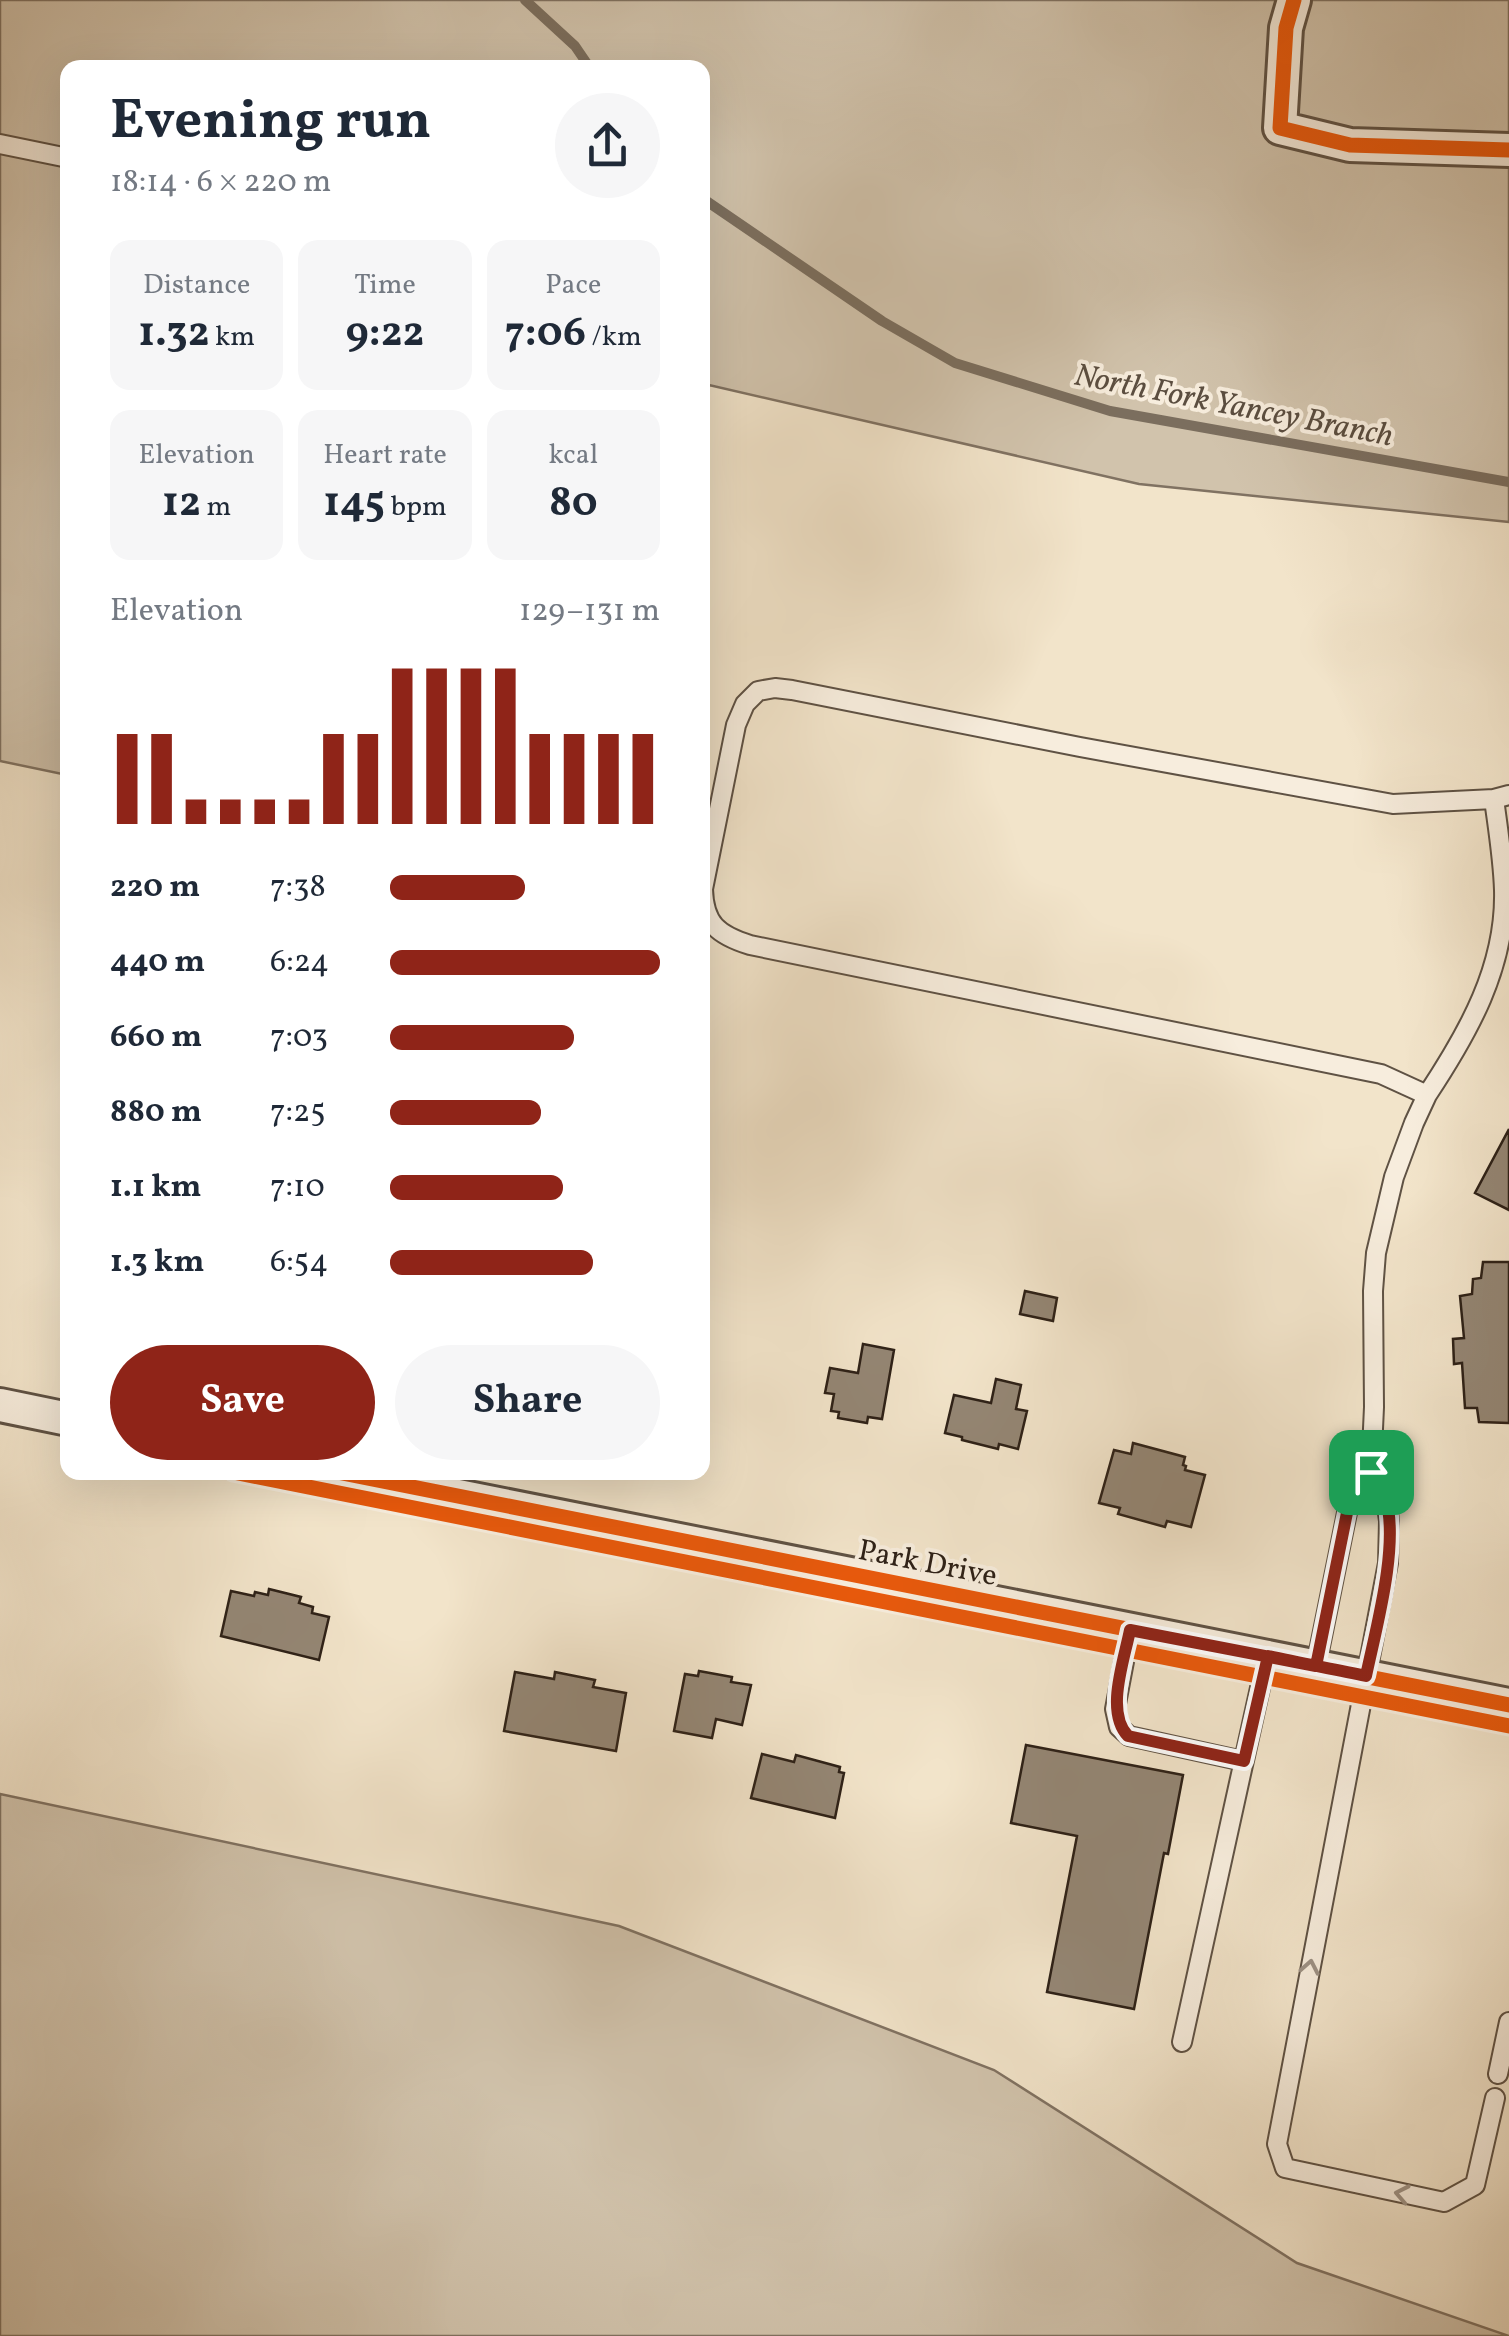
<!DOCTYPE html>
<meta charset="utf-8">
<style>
body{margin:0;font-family:Vollkorn,serif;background:#f6f6f7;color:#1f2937;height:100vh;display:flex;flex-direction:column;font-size:38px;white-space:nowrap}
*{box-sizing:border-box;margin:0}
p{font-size:32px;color:#747a83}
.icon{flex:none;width:55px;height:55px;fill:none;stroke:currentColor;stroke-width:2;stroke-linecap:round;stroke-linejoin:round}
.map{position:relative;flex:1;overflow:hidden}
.drawer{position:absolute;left:60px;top:60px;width:650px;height:1420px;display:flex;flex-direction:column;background:#fff;border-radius:20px;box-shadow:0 10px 40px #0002}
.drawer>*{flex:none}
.pin{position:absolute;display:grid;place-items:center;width:85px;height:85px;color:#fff;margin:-42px;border-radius:20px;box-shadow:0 5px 15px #0006}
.round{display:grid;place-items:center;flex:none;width:105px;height:105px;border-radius:52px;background:#f6f6f7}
.overview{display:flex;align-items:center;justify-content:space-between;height:170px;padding:0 50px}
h1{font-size:55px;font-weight:700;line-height:75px}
.figures{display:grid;grid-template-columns:repeat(3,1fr);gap:15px;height:170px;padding:10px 50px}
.figures div{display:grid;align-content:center;border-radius:20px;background:#f6f6f7;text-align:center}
.figures b{font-size:42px;font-weight:700}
.figures small{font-size:28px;font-weight:400}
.figures p{font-size:28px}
.chart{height:280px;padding:20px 50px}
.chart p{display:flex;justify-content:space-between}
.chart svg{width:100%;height:180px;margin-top:10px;stroke:#8f2418;stroke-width:6}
.action{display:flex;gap:20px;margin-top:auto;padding:20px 50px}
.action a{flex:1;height:115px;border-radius:60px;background:#8f2418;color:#fff;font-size:40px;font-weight:700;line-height:115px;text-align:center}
.action a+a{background:#f6f6f7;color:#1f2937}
ul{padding:0 50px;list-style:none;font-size:32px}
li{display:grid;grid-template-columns:160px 120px 1fr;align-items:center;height:75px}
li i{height:25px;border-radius:12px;background:#8f2418}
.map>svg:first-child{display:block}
.green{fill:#d1c3ac;stroke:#807262;stroke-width:2.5}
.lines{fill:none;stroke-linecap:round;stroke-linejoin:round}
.stream{stroke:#7b6e5e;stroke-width:10}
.building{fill:#948674;stroke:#2e2117;stroke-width:2.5}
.lane-casing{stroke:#5f5244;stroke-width:22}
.street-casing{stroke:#5f5244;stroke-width:38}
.path{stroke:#2e2117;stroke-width:6;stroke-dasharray:2.5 5;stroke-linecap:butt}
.lane{stroke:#f7eddd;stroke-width:18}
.street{stroke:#f7eddd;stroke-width:32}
.cycleway-casing{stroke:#f7eddd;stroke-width:21}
.cycleway{stroke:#e8590c;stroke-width:15}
.oneway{stroke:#9d9184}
.route-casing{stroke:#fff;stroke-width:20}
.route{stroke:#8f2418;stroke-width:12}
.labels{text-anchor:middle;stroke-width:8;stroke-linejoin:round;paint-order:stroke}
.street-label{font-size:30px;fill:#2e2117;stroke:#f7eddd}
.water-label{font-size:32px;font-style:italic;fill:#5b4e40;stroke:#f7eddd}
</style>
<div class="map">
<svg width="1509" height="2336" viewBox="0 0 1509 2336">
<rect width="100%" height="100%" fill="#f2e4ca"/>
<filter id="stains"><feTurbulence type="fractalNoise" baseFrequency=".002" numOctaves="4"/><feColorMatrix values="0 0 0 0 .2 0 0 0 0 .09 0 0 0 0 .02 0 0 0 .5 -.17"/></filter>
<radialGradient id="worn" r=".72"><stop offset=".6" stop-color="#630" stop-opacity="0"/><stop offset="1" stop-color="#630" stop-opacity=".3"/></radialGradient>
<path class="green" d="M0 0H1509V522L1139 484 709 385 703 418 702 68H68L67 775 0 761Z
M0 1794 619 1926 994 2070 1297 2263 1509 2336H0Z"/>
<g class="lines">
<path class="stream" d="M525 0 575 46 590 68
M702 198 882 321 955 363 1110 411 1509 482"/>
</g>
<path class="building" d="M1509 1129V1210L1475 1193Z
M1483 1262H1509V1423L1479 1422 1477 1408H1465L1462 1363 1454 1364 1453 1339 1464 1338 1460 1296 1472 1294 1473 1279 1481 1278Z
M1025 1291 1057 1298 1053 1321 1020 1314Z
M863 1344 894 1350 882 1419 868 1417 867 1423 838 1418 839 1412 831 1411 834 1394 825 1393 830 1368 858 1373Z
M996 1379 1021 1385 1016 1409 1027 1411 1018 1449 999 1444 998 1449 962 1440V1437L945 1433 954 1395 991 1403Z
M1133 1443 1185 1457 1183 1465 1186 1466 1185 1470 1205 1475 1191 1527 1167 1521 1165 1527 1118 1514 1120 1508 1099 1503 1114 1450 1131 1454Z
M269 1589 301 1597 299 1603 313 1607 312 1613 329 1617 319 1660 221 1636 231 1591 254 1596 255 1592 268 1595Z
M699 1671 732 1677 731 1682 751 1685 742 1725 716 1719 712 1738 674 1731 685 1674 698 1676Z
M515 1672 554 1679 555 1672 595 1680 593 1687 626 1693 616 1751 504 1731Z
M1026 1745 1183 1775 1168 1854 1164 1853 1134 2009 1047 1992 1077 1836 1011 1823Z
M762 1754 794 1762 796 1755 840 1767 839 1772 844 1773 835 1818 751 1798Z"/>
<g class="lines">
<g class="lane-casing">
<path id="lane" d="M0 144 68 158
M1494 799C1498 829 1503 859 1504 890 1506 967 1468 1033 1427 1095L1381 1074 750 945C718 935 704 924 703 889L736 725 745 704 758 691 775 688 792 690 1080 747 1393 804 1494 799 1509 795
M1427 1095 1414 1123 1394 1177 1376 1253 1373 1291 1374 1407 1371 1472 1386 1498 1389 1521 1388 1563 1277 2144 1285 2168 1444 2202 1475 2185 1495 2098
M1130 1630 1115 1709 1119 1727 1129 1736 1243 1761
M1316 1666 1350 1498 1359 1483 1371 1472
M1182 2042 1267 1656
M1498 2074 1509 2022"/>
</g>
<g class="street-casing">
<path id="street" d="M1294 0 1286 28 1280 128 1350 145 1509 150
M0 1405 68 1419
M337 1472 1509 1705"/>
</g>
<path class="path" d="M233 1472 310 1488"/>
<use href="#lane" class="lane"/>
<use href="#street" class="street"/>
<g class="cycleway-casing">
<path id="cycleway" d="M1294 0 1286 28 1280 128 1350 145 1509 150
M233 1472 1509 1726
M337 1472 1509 1705"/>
</g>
<use href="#cycleway" class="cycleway"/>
</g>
<defs><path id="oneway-chevron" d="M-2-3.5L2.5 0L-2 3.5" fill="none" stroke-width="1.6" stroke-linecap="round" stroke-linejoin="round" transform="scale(2.5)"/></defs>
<g class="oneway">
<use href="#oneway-chevron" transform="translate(1310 1967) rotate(-79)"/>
<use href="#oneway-chevron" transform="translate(1402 2194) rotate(-169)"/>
</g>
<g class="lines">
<g class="route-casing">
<path id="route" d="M1371 1472 1359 1484 1350 1498 1316 1666 1130 1630C1124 1661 1105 1712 1128 1736L1244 1761 1268 1656C1300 1663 1333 1669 1366 1676 1376 1628 1399 1547 1386 1499 1384 1489 1377 1480 1371 1472"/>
</g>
<use href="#route" class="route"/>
</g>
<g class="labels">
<g class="street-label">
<text transform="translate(928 1562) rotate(11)" y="10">Park Drive</text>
</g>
<g class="water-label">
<text transform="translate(1234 404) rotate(11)" y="11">North Fork Yancey Branch</text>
</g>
</g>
<rect width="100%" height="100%" filter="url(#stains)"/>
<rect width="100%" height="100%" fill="url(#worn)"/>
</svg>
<div class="pin" style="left:1371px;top:1472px;background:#1e9e55"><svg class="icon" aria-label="arrive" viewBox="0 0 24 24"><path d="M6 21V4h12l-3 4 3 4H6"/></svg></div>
<section class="drawer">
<div class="overview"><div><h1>Evening run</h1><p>18:14 · 6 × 220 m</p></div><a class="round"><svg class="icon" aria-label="share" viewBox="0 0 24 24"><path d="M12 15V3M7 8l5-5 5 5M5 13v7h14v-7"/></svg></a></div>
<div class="figures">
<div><p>Distance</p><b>1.32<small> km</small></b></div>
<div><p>Time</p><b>9:22</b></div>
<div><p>Pace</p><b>7:06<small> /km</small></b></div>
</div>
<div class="figures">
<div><p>Elevation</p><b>12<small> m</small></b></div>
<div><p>Heart rate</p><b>145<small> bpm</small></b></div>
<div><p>kcal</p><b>80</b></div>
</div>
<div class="chart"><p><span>Elevation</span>129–131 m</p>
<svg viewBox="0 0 160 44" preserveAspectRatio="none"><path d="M5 44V22M15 44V22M25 44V38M35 44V38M45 44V38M55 44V38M65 44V22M75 44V22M85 44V6M95 44V6M105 44V6M115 44V6M125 44V22M135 44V22M145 44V22M155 44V22"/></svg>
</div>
<ul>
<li><b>220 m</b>7:38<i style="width:50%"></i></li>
<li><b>440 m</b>6:24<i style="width:100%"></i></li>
<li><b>660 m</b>7:03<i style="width:68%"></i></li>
<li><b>880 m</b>7:25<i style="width:56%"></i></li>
<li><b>1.1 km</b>7:10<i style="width:64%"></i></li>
<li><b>1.3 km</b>6:54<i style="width:75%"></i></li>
</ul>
<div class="action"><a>Save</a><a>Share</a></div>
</section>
</div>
